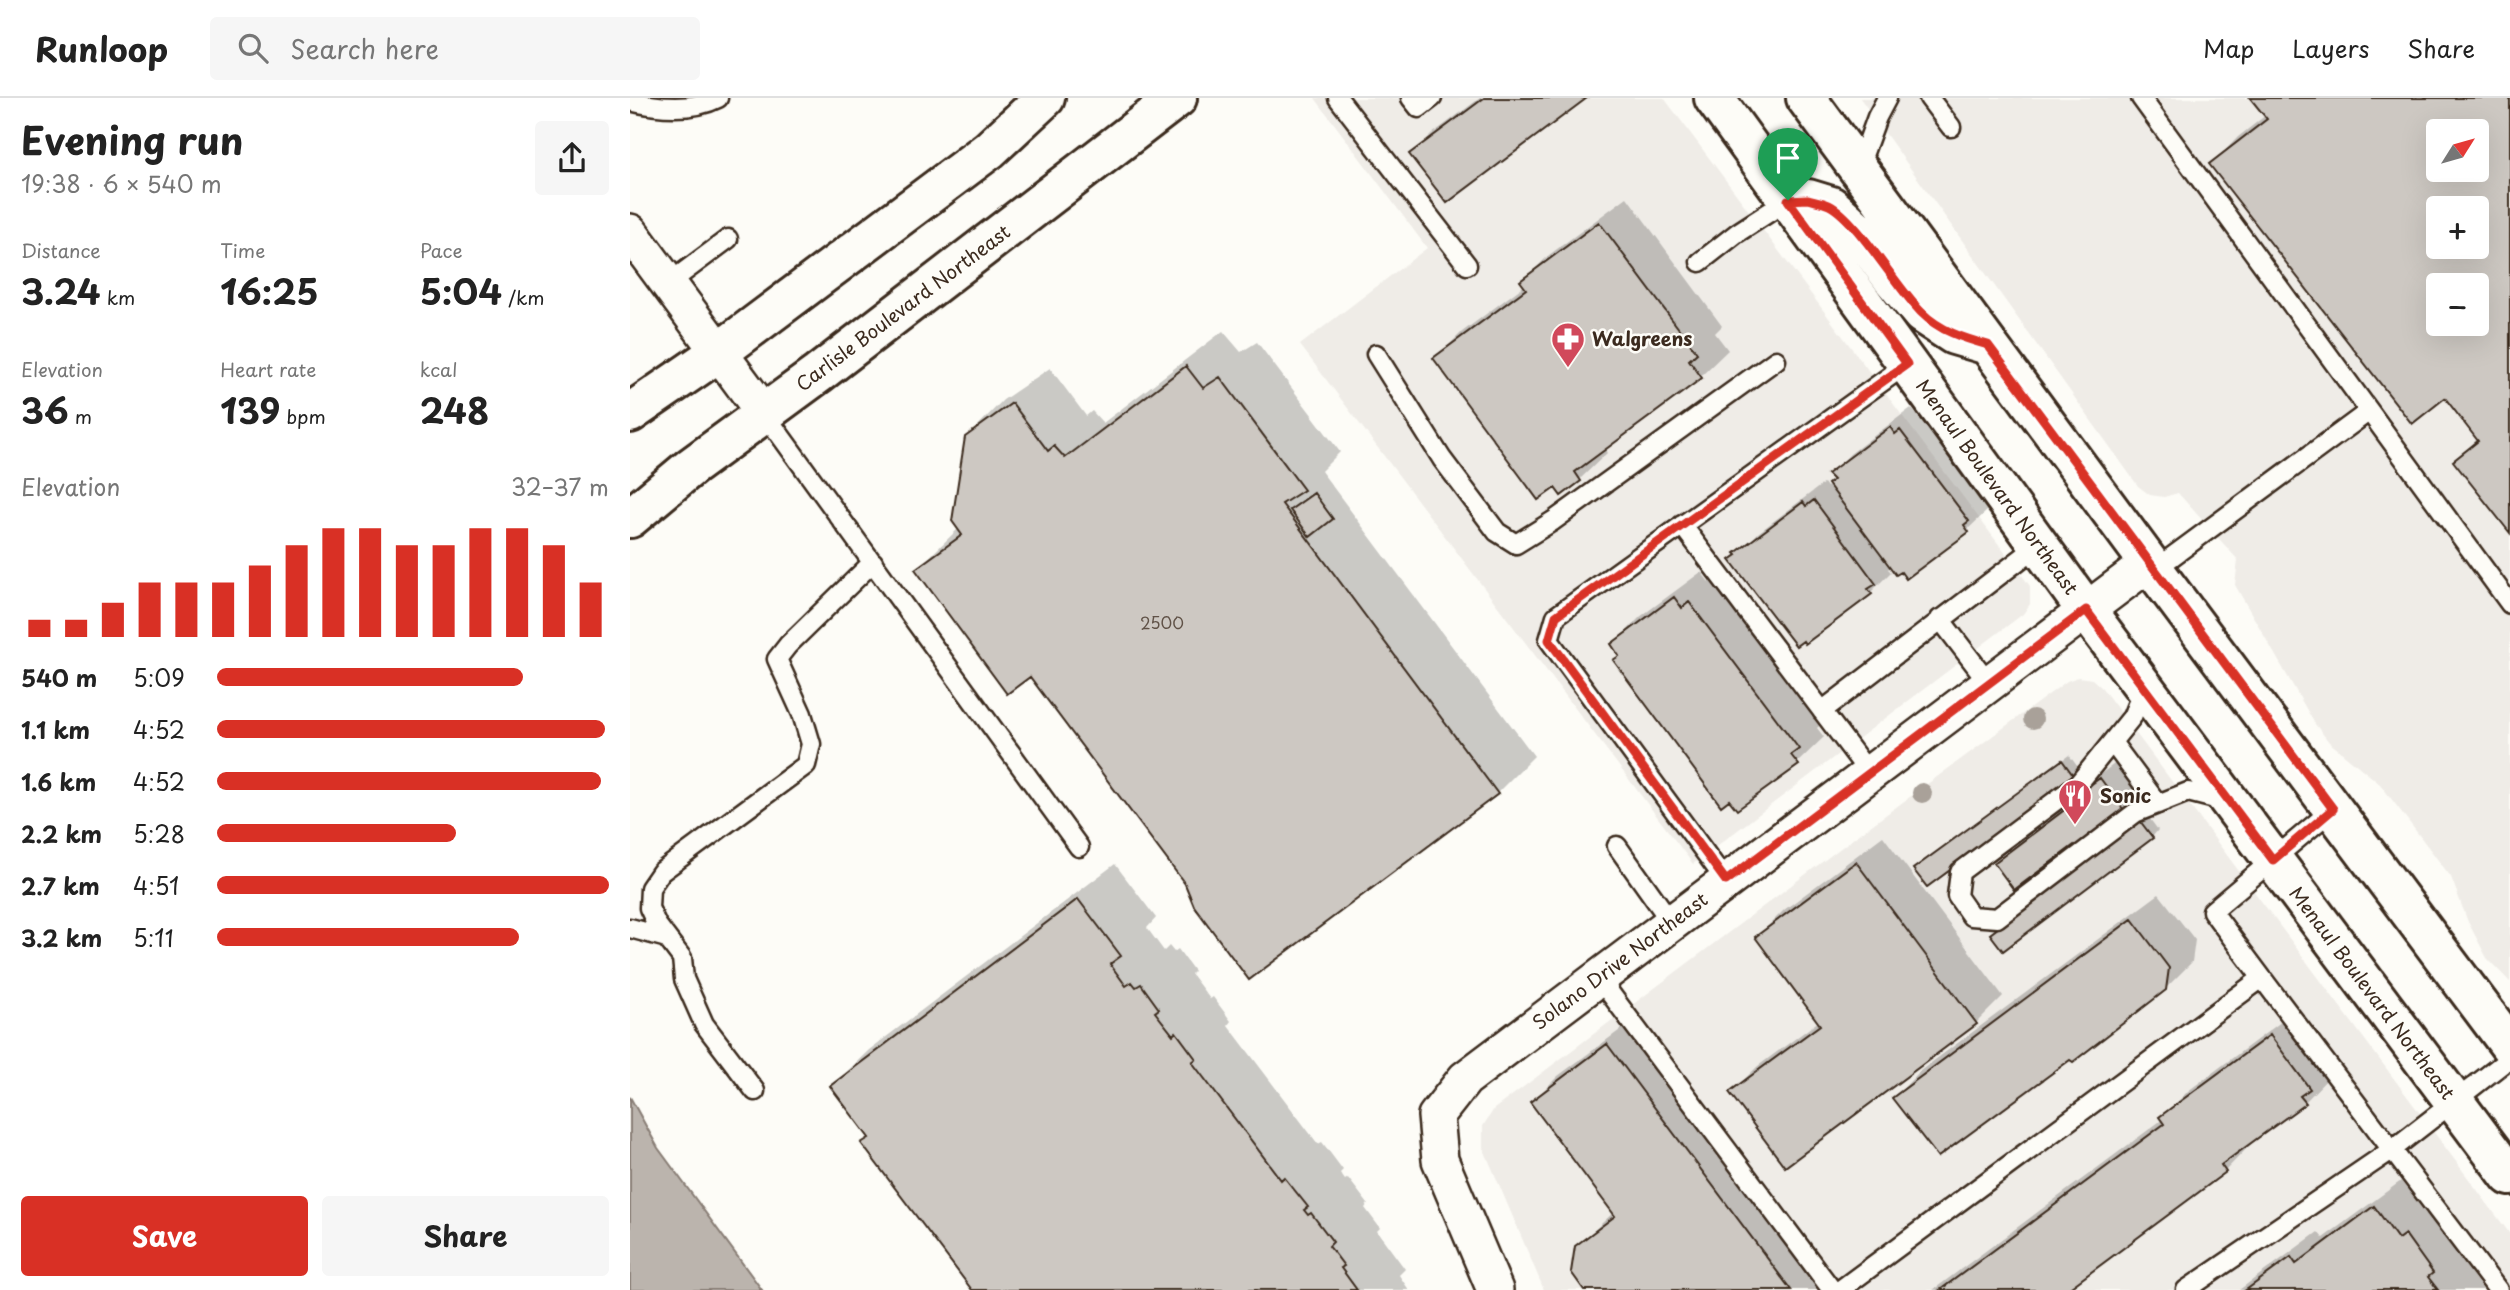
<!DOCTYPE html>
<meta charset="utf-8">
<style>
body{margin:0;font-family:"Playpen Sans",sans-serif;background:#f6f6f6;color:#222;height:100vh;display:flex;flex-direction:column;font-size:26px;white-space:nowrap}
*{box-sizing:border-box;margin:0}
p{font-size:23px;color:#767676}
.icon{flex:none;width:38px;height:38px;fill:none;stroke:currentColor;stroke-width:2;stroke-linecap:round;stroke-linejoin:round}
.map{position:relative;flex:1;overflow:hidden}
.panel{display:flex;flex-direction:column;background:#fff;width:630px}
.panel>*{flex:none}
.needle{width:46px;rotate:53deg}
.fabs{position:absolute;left:1796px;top:21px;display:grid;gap:14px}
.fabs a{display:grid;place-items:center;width:63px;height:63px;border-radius:7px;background:#fff;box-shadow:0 7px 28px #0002;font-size:35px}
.pin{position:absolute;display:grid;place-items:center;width:60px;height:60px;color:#fff;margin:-72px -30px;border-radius:50% 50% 50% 0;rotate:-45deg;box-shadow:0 0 7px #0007}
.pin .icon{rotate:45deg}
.round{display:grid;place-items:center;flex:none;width:74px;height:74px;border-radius:7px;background:#f6f6f6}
.summary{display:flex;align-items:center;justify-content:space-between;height:119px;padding:0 21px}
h1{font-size:38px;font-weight:700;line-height:52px}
.metrics{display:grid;grid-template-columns:repeat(3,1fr);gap:10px;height:119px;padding:7px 21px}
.metrics div{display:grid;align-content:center}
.metrics b{font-size:35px;font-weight:700}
.metrics small{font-size:19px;font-weight:400}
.metrics p{font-size:19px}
.chart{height:196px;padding:14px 21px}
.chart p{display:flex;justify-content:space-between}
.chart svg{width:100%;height:126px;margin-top:7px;stroke:#d93025;stroke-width:6}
.button{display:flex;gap:14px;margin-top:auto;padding:14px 21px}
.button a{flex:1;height:80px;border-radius:7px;background:#d93025;color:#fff;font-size:28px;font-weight:700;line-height:80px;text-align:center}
.button a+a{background:#f6f6f6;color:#222}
ul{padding:0 21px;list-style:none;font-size:23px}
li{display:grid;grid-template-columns:112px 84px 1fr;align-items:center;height:52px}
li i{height:18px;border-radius:9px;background:#d93025}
header{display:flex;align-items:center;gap:42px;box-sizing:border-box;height:98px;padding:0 35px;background:#fff;border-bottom:2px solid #e0e0e0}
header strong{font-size:33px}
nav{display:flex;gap:38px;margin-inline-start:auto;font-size:24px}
.search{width:490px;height:63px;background:#f6f6f6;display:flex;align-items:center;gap:18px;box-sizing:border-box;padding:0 24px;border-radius:7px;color:#767676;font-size:26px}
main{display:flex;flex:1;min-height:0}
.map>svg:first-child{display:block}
.built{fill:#efece7;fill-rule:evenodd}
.water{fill:#bbb4ad;stroke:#887d74;stroke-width:2}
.shadow{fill:#0003;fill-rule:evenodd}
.building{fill:#cdc8c2;stroke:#3b2a1e;stroke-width:2;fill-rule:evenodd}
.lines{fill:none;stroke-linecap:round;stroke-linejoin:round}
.lane-casing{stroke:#3b2a1e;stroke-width:23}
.street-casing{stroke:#3b2a1e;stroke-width:40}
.secondary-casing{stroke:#3b2a1e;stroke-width:44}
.lane{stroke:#fdfcf7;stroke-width:18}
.street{stroke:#fdfcf7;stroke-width:35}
.secondary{stroke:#fdfcf7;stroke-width:38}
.tree{fill:#a9a199}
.route-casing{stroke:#fff;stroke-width:14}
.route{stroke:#d93025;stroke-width:9}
.labels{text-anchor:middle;stroke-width:5;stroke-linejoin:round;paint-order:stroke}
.number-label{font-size:16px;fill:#605247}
.street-label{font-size:19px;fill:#3b2a1e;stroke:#fdfcf7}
.poi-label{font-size:19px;font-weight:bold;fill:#3b2a1e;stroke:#fdfcf7;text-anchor:start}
</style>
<header>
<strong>Runloop</strong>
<div class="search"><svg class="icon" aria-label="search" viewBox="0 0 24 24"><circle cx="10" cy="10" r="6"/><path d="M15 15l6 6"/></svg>Search here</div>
<nav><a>Map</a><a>Layers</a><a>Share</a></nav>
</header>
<main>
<section class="panel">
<div class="summary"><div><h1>Evening run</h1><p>19:38 · 6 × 540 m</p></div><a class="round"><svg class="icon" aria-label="share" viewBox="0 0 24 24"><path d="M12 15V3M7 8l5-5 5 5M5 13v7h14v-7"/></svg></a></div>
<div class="metrics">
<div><p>Distance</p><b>3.24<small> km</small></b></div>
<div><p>Time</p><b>16:25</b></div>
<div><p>Pace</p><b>5:04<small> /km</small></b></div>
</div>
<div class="metrics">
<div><p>Elevation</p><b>36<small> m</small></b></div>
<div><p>Heart rate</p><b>139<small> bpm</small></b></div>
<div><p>kcal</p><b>248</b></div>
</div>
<div class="chart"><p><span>Elevation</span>32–37 m</p>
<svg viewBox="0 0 160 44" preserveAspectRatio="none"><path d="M5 44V38M15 44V38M25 44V32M35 44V25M45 44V25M55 44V25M65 44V19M75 44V12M85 44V6M95 44V6M105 44V12M115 44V12M125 44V6M135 44V6M145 44V12M155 44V25"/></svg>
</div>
<ul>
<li><b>540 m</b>5:09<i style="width:78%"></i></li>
<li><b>1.1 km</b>4:52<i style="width:99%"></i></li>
<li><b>1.6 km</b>4:52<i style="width:98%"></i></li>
<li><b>2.2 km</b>5:28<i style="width:61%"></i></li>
<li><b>2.7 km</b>4:51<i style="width:100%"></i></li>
<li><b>3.2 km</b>5:11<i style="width:77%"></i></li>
</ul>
<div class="button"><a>Save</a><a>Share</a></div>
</section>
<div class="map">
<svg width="1880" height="1192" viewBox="0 0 1880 1192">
<rect width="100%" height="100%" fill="#fdfcf7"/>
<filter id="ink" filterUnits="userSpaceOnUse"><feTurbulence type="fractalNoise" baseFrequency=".0143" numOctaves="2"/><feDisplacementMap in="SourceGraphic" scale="14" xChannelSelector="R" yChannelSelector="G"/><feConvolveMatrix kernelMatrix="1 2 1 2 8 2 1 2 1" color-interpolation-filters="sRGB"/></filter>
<g filter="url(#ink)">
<path class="built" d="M685 0H1034L1400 488V506L1393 516 1063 766 670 247 797 150Z
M1230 0H1880V884L1857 860 1838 824 1821 779 1750 686 1699 644 1685 626 1605 487 1608 462 1548 395 1534 399 1520 397 1508 388ZM1808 33H1846V72H1808ZM1808 110H1846V149H1808ZM1808 187H1846V226H1808Z
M1448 579 1462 581 1472 590 1880 1136V1192H914L853 1049V1028L864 1011 1216 746 1437 583Z"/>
<path class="water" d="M0 999 28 1050 132 1192H0Z"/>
<path class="shadow" d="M850 0H954L782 56 802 36Z
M1623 0H1880V432L1826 363 1848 340 1815 298 1582 66 1608 39 1636 17ZM1808 33H1846V72H1808ZM1808 110H1846V149H1808ZM1808 187H1846V226H1808Z
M997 99 1092 228 1085 235 1098 252 1071 278 974 350 977 355 950 381 931 395 805 261 832 234 895 187 893 183 919 157Z
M593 233 611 254 627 244 710 354 691 373 904 658 867 695 557 785 400 576 287 471 329 430 336 340 373 302 420 270 456 318 462 313 473 325Z
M1281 310 1286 316 1292 313 1358 401 1353 406 1358 412 1337 432 1271 471 1261 468 1258 471 1261 474 1241 494 1108 456 1128 435 1194 385 1197 389 1200 387 1204 382 1200 376 1220 356Z
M1071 474 1079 484 1087 478 1194 623 1187 630 1194 639 1167 665 991 557 984 546 1010 519Z
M1439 657 1450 672 1444 679 1292 765Z
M1491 661 1515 693 1494 713 1445 745 1366 765 1386 744 1437 707 1457 686Z
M1517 717 1528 732 1522 739 1369 829Z
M1253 738 1373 898 1346 925 1101 994 1128 968 1189 923 1127 839 1154 812Z
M485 766 526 820 517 830 534 853 539 848 544 854 548 851 564 873 561 876 580 901 583 899 601 923 598 927 688 1046 692 1044 713 1072 710 1075 715 1082 718 1080 738 1106 735 1110 750 1130 747 1133 775 1171 769 1177 779 1192H344L240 1039 202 988 239 952Z
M1529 796 1565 842 1562 864 1535 891 1440 959 1264 1000 1290 973Z
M1667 912 1701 977 1675 1004 1620 1044 1621 1046 1595 1073 1434 1192H1303L1533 1021 1532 1020 1558 993Z
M1005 921 1207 1192H956L947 1148 984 1114 902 1004 928 978Z
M1771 1083 1796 1116 1802 1111 1829 1147 1824 1152 1853 1192H1609L1688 1134 1693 1140Z"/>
<path class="building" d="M854 0H957L817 105 779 56Z
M1620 0H1880V435L1823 363 1848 343 1815 300 1782 326 1579 66 1637 21ZM1808 33H1846V72H1808ZM1808 110H1846V149H1808ZM1808 187H1846V226H1808Z
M969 124 1067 255 1059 262 1072 280 945 374 951 383 931 398 925 390 908 402 803 260 896 191 890 183Z
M556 268 573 290 590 279 674 392 652 406 868 696 619 882 564 808 555 786 400 579 377 596 285 471 332 437 322 423 335 339 382 305 418 353 424 348 435 360Z
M1260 329 1265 336 1270 332 1339 423 1334 427 1339 434 1276 481 1271 474 1266 477 1198 386 1203 382 1197 376Z
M684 395 703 421 680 439 660 412Z
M1184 402 1246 486 1238 491 1242 496 1175 546 1173 543 1166 548 1100 462 1107 457 1105 455 1173 404 1176 408Z
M1044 499 1052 510 1059 504 1169 651 1161 657 1169 667 1107 712 1099 702 1091 708 983 562 989 558 981 546Z
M1432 662 1445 680 1297 789 1283 771Z
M1470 680 1496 715 1450 754 1444 747 1384 792 1364 765 1437 710 1434 706Z
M1510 723 1523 740 1373 853 1360 836Z
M1226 764 1347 926 1155 1069 1099 994 1190 927 1125 839Z
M448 801 491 858 480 866 496 888 502 884 506 889 511 886 529 911 525 914 543 937 546 934 566 961 562 964 651 1082 654 1079 678 1109 674 1112 678 1117 681 1115 703 1144 699 1148 714 1168 711 1170 727 1192H342L231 1045 239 1040 200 988Z
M1502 821 1539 870 1536 892 1443 964 1440 962 1308 1059 1262 1000Z
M1640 937 1680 991 1670 998 1676 1005 1591 1067 1596 1074 1437 1192H1310L1534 1026 1529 1019Z
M977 946 1161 1192H954L941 1174 945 1148 985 1118 900 1004Z
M1744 1108 1768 1141 1775 1136 1803 1175 1798 1179 1808 1192H1616L1661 1159 1666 1166Z"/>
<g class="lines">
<g class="lane-casing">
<path id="lane" d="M708 0 837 167
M781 0 789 10 802 0
M1299 0 1321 29
M1511 0 1880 506
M0 3C28 10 63 13 88 0
M1228 71 1247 19 1257 0
M1070 164 1107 135 1158 102
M39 185 98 141
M746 256 812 361 867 434 886 446 923 423 1146 262
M134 315 449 749
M1052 427 1239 675
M1524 472 1738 314
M1310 521 1359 585
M1514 589 1502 619 1448 686 1330 774 1327 798 1341 818 1367 820 1505 715 1558 694 1593 703
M1192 613 1409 447
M1482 644 1528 706
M987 748 1041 824
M1096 783 919 542 926 518 1277 266
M0 830 37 840
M968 879 1202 1192
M1632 880 1868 1192
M125 993 74 926 54 881 52 860 27 827 19 810 20 790 31 774 176 667 181 646 172 616 147 561 158 547 243 464
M1210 1192 1632 880 1582 813 1703 711
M1556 1192 1763 1051 1880 960"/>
</g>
<g class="street-casing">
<path id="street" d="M0 134 134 315
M865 1192 810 1062 806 1018 835 981 1519 465"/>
</g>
<g class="secondary-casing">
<path id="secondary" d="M1084 0 1456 512 1880 1078
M1176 0 1519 465 1880 948
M1158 102 1178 101 1201 108 1226 131 1262 180 1292 216 1324 237 1358 247
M0 315 89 254 359 52 415 0
M0 420 61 369 188 276 547 0"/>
</g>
<use href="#lane" class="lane"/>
<use href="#street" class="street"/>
<use href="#secondary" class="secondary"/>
</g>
<g class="tree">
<circle cx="1403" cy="621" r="10"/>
<circle cx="1292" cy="695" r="10"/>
</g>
</g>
<g class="lines" filter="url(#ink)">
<g class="route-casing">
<path id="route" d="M1178 101C1185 103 1193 104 1199 107 1227 121 1266 189 1291 214 1310 233 1333 240 1358 247L1703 711 1643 762 1456 512 1096 783 919 542 926 518 1277 266 1158 102Z"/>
</g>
<use href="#route" class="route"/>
</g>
<defs>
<g id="pharmacy-pin" transform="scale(1.75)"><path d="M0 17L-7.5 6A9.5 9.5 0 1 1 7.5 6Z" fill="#d1495b" stroke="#fdfcf7"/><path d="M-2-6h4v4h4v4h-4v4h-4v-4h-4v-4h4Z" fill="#fff"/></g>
<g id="restaurant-pin" transform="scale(1.75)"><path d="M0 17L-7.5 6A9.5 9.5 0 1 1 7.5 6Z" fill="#d1495b" stroke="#fdfcf7"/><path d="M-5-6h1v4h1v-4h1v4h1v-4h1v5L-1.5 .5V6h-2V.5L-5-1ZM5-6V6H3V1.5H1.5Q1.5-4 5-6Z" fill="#fff"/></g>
</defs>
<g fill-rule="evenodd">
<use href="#pharmacy-pin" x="938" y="241"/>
<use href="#restaurant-pin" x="1445" y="698"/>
</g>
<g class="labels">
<g class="number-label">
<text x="532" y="531">2500</text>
</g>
<g class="street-label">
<text transform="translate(273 210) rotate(-37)" y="7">Carlisle Boulevard Northeast</text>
<text transform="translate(1367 389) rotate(54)" y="7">Menaul Boulevard Northeast</text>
<text transform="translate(990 863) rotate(-37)" y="7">Solano Drive Northeast</text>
<text transform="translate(1742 895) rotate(53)" y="7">Menaul Boulevard Northeast</text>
</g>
<g class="poi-label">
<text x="962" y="248">Walgreens</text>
<text x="1470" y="705">Sonic</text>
</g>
</g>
</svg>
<div class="fabs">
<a><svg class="needle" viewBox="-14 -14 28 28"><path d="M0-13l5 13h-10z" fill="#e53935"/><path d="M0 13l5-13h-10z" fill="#767676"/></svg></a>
<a>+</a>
<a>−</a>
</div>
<div class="pin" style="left:1158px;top:102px;background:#1e9e55"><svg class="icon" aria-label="arrive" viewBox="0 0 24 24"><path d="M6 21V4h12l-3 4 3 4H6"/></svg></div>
</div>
</main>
